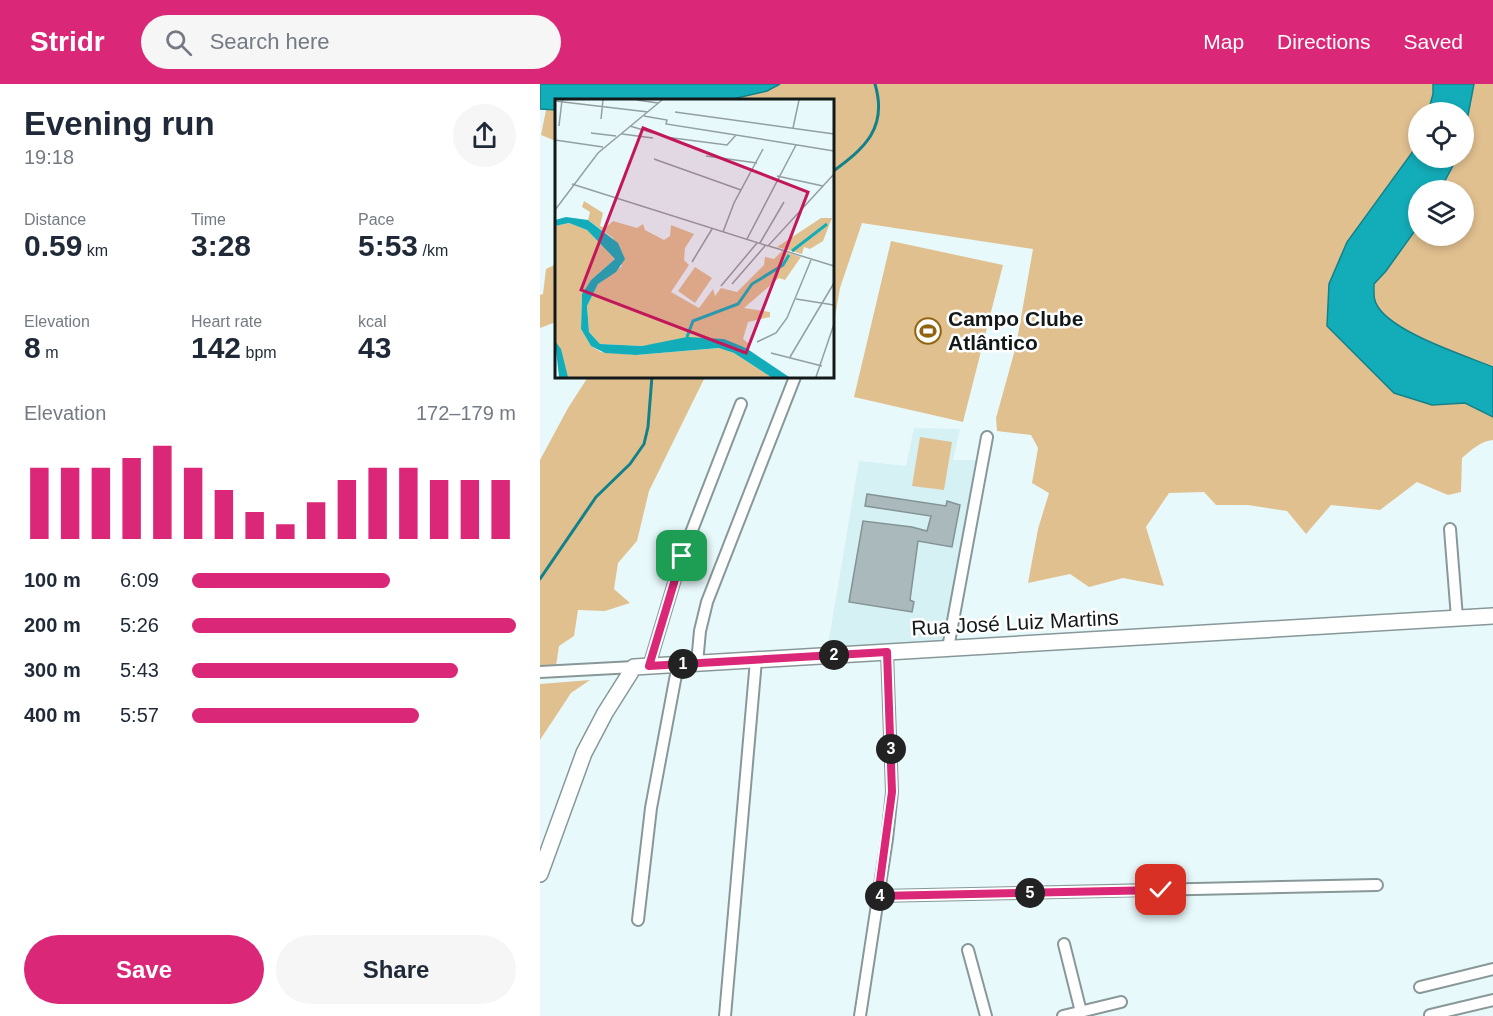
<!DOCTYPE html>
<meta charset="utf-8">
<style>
body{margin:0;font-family:Helvetica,sans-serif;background:#f6f6f7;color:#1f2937;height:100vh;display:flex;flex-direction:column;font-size:22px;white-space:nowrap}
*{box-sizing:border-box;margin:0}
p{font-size:20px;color:#747a83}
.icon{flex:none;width:33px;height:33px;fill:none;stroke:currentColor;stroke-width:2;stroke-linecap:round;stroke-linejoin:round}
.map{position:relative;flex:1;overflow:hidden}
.side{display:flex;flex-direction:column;background:#fff;width:540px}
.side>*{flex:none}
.tools{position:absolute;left:868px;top:18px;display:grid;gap:12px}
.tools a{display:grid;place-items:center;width:66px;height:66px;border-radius:50%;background:#fff;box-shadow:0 3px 9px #0003;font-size:30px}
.pin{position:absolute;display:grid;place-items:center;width:51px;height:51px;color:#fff;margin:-26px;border-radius:12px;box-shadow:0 3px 9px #0006}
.km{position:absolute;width:30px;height:30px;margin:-15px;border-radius:50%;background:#222;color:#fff;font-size:16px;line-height:30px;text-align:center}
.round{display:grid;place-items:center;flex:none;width:63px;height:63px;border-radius:32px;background:#f6f6f7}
.overview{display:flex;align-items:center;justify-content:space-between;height:102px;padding:0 24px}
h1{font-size:33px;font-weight:700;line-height:45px}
.metrics{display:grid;grid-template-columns:repeat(3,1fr);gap:9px;height:102px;padding:6px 24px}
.metrics div{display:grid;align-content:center}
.metrics b{font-size:30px;font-weight:700}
.metrics small{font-size:16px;font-weight:400}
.metrics p{font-size:16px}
.chart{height:168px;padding:12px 24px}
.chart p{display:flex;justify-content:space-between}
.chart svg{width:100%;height:108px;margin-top:6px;stroke:#db2777;stroke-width:6}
.action{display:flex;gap:12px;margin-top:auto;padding:12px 24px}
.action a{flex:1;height:69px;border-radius:36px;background:#db2777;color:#fff;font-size:24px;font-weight:700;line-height:69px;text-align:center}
.action a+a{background:#f6f6f7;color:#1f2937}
ul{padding:0 24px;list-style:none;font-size:20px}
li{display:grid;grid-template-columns:96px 72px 1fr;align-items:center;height:45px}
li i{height:15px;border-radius:8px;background:#db2777}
header{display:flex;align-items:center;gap:36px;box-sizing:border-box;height:84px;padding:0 30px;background:#db2777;color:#fff}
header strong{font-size:28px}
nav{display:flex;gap:33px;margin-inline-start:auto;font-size:21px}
.search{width:420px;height:54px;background:#f6f6f7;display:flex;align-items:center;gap:15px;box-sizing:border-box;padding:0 21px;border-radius:33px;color:#747a83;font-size:22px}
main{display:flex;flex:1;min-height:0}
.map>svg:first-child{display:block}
.built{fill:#d5f1f3}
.green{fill:#e1c090}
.water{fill:#13adb9;stroke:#138189;stroke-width:1.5}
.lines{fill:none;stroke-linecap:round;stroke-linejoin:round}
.stream{stroke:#138189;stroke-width:3}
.building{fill:#aababc;stroke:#839395;stroke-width:1.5}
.minor-casing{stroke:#889899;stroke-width:14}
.secondary-casing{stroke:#889899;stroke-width:18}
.minor{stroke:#fff;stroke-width:10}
.secondary{stroke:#fff;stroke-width:15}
.route-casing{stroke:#fff;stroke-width:12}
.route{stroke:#db2777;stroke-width:8}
.labels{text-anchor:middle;stroke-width:5;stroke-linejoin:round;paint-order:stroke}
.poi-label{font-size:21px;font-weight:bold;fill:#131919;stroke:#fff;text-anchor:start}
.street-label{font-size:21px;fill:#131919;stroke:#fff}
.inset-river{fill:none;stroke:#13adb9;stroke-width:3}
.inset-road{fill:none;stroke:#939fa1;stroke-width:1.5}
.view{fill:#c2185b;fill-opacity:0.15;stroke:#c2185b;stroke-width:3}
.inset-edge{fill:none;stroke:#131919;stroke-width:3}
</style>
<header>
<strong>Stridr</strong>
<div class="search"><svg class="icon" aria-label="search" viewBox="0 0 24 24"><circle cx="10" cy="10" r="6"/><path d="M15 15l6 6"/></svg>Search here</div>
<nav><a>Map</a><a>Directions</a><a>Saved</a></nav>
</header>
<main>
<section class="side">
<div class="overview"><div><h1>Evening run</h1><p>19:18</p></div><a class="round"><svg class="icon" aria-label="share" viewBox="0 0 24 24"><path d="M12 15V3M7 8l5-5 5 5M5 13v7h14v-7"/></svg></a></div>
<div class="metrics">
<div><p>Distance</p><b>0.59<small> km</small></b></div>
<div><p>Time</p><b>3:28</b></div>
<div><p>Pace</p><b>5:53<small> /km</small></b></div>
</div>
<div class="metrics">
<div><p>Elevation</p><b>8<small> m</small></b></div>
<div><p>Heart rate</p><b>142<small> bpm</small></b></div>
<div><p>kcal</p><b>43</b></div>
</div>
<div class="chart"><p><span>Elevation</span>172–179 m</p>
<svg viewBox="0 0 160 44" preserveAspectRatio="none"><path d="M5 44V15M15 44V15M25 44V15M35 44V11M45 44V6M55 44V15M65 44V24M75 44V33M85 44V38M95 44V29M105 44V20M115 44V15M125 44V15M135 44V20M145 44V20M155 44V20"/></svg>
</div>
<ul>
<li><b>100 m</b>6:09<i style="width:61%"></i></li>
<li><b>200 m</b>5:26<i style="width:100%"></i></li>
<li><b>300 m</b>5:43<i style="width:82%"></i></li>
<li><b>400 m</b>5:57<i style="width:70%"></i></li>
</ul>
<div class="action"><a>Save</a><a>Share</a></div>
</section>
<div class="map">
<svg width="953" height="932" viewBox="0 0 953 932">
<rect width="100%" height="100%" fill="#e8f9fb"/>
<path class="built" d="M374 344 420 345 413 376H439L408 559 287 567 319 377 366 382Z"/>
<path class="green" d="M240 0H893V10L888 28H879L878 60 844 109 789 200 892 321 925 319 953 333V356C941 357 931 366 922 374L921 408 908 411 877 398 840 426 791 421 766 450 747 427 708 421H676L664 408 629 409 606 443 624 502 583 494 549 503 530 490 488 499 498 445 509 409 492 399 498 364 491 351 457 347 456 334 476 262 493 165 322 139 300 204 293 245 292 16H188L227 7Z
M934 0H953V283C923 271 855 249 838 223 833 216 834 208 834 200L846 187 879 141V152H924V106H900L917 74H924V52Z
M6 26H16V57L1 51Z
M351 157 463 181 423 338 314 313Z
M16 180V238L0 244V211L3 210 6 185Z
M48 293H165L109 407 97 457 78 479 74 505 90 519 65 527 38 526 34 552 19 562 16 582 0 583V376L28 324Z
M380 353 412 358 404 406 372 402Z
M50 596 31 609 0 656V600Z"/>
<path class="water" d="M0 0H240L227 7 188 16H16V26L0 25Z
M893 0H934L924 52V28H888L893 10Z
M879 59V74H917L900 106H879V141L846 187 834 200C834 208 833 216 838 223 855 249 923 271 953 283V333L925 319 892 321 854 309 787 242 789 200 807 158Z"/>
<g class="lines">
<path class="stream" d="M292 88C325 64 348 44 335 0
M0 495 56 413 90 380 104 360 108 343 112 292"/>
</g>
<path class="building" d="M327 410 406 422 407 417 420 421 412 463 378 457 370 516 374 518 372 528 309 518 323 437 372 443 387 447 391 432 325 422Z"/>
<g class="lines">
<g class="minor-casing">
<path id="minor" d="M910 445 917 534
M408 564 447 353
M157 579 160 547 167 518 255 293
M109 582 142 472 201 320
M0 588 94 583
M338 812 837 801
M98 836 111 724 138 580
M524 860 541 928
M428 866 446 932
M880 903 953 885
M890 931 953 916
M185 932 216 576
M320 932 347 755 352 708 347 568
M523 932 581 918"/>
</g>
<g class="secondary-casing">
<path id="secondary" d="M0 790 44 669 65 629 94 583 953 532"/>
</g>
<use href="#minor" class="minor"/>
<use href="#secondary" class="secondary"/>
</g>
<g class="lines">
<g class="route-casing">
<path id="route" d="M142 472 109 582 347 568 352 708 338 812 621 806"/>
</g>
<use href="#route" class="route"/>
</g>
<defs>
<g id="stadium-ring" transform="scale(1.35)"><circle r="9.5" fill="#fff" stroke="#91650f" stroke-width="1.5"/><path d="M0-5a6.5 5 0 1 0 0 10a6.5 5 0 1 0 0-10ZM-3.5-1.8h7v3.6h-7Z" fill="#91650f"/></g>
</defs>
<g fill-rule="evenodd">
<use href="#stadium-ring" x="388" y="247"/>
</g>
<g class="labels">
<g class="poi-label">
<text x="408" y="242">Campo Clube<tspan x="408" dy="24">Atlântico</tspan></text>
</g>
<g class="street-label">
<text transform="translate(475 539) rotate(-3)" y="7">Rua José Luiz Martins</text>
</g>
</g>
<g transform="translate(15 15)">
<rect width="279" height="279" fill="#e8f9fb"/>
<path d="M29 102 48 114 45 127 50 129 58 122 82 129 88 125 90 131 109 141 115 137 116 126 139 135 130 149 129 161 134 166 116 193 144 209 158 190 160 197 166 189 182 193 209 166 210 158 219 160 227 152 246 158 230 181 224 179 189 209 215 213V218L193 223 188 240 194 245 191 249 152 238 87 247 45 245 34 233 32 207 43 185 67 167 58 139 33 121 35 113 27 108ZM266 119H277L268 142 255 150 249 148 247 155 222 148ZM14 124 32 131 60 160 36 181 27 195 26 230 36 247 46 253 81 256 165 249 179 254 216 278H13L0 242V127ZM140 168 157 179 140 204 123 192Z" fill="#e1c090"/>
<path d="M11 118 33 121 63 144 70 160 61 173 43 185 32 207 34 233 45 245 87 247 132 238 169 240 191 249 234 278H216L179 254 164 249 81 256 50 254 36 247 26 230 27 195 36 181 60 160 32 131 14 124 0 127V121ZM0 242 6 250 13 278H4Z" fill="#13adb9"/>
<path class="inset-river" d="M237 152 272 125M132 238 138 222 183 205 197 185 228 166 234 156"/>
<path class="inset-road" d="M82 1 103 4M0 2 93 13M120 13 279 35M89 17 112 21 111 25 181 36M46 20 48 1M4 27 7 1M75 27 98 34M238 29 244 1M36 34 61 37M67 35 98 39M110 38 172 46 181 36 279 52M0 41 48 48M151 57 202 64M99 60 186 91M222 77 268 87M17 85 213 147 279 75M0 111 43 54 107 1M168 133 179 104 208 50M192 140 241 46M205 144 229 103M214 147 279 167M137 163 157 130M177 185 210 147M166 187 202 144M241 200 279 206M202 243 221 234 232 219 256 161M216 254 267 267M235 258 279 184M261 278 279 225"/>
<path class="view" d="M88 29 253 93 191 254 26 191Z"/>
<rect width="279" height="279" class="inset-edge"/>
</g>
</svg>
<div class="tools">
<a><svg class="icon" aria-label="locate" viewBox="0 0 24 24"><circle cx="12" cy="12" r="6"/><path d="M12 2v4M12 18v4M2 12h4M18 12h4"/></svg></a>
<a><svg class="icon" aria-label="layers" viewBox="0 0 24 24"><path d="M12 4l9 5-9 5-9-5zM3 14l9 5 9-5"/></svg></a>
</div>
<div class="pin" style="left:142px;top:472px;background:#1e9e55"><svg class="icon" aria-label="arrive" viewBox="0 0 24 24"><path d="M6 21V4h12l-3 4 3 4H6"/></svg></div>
<div class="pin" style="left:621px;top:806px;background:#d93025"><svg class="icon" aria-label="check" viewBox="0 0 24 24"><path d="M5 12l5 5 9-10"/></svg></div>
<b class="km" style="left:143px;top:580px">1</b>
<b class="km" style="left:294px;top:571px">2</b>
<b class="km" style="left:351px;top:665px">3</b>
<b class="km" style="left:340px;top:812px">4</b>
<b class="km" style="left:490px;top:809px">5</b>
</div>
</main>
